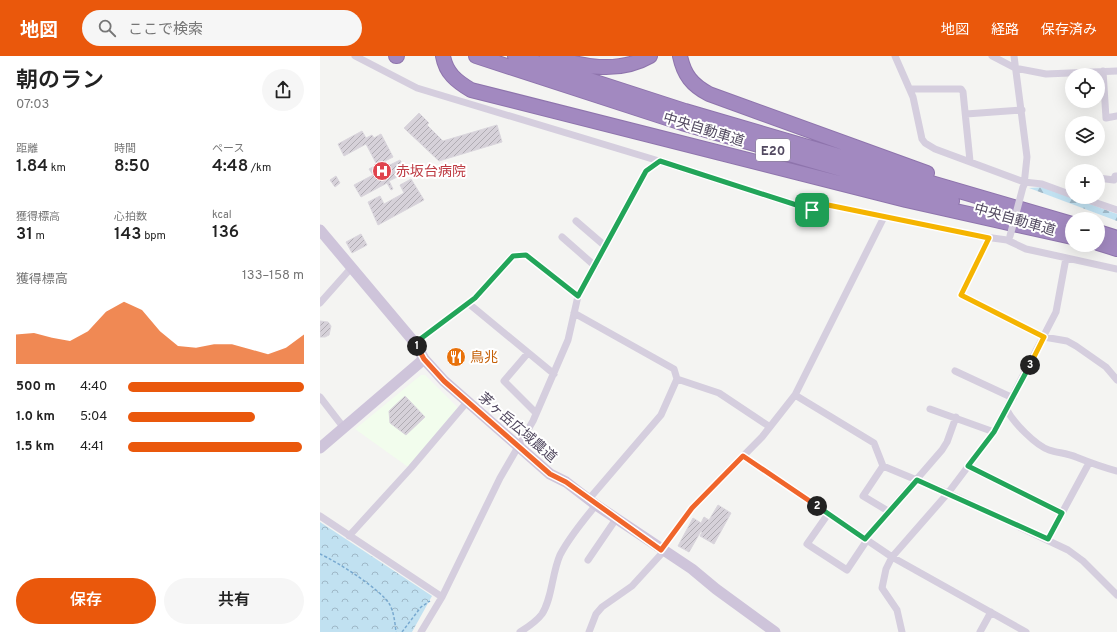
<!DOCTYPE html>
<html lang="ja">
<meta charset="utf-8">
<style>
body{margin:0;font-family:Overpass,"Noto Sans JP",sans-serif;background:#f6f6f6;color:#222;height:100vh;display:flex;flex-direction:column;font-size:15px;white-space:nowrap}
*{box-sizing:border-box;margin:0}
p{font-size:13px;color:#767676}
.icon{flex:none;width:22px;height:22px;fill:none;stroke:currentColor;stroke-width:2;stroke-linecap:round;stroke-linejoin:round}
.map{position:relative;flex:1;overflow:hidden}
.side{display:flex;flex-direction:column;background:#fff;width:320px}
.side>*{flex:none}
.buttons{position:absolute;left:745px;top:12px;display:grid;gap:8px}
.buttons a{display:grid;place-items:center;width:40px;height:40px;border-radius:50%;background:#fff;box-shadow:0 4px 16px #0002;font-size:20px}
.pin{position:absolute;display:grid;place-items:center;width:34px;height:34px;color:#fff;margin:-17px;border-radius:8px;box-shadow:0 2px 6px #0006}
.km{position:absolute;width:20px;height:20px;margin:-10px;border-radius:50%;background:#222;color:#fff;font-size:11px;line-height:20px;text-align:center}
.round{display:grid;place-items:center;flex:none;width:42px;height:42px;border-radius:21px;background:#f6f6f6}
.overview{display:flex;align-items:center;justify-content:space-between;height:68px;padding:0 16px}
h1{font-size:22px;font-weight:600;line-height:30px}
.stats{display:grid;grid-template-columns:repeat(3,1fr);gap:6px;height:68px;padding:4px 16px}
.stats div{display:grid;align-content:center}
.stats b{font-size:17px;font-weight:600}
.stats small{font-size:11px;font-weight:400}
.stats p{font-size:11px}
.chart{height:112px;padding:8px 16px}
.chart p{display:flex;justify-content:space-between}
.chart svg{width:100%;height:72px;margin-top:4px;fill:#ea580c;opacity:.7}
.button{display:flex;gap:8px;margin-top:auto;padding:8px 16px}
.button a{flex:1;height:46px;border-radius:24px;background:#ea580c;color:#fff;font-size:16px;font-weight:600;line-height:46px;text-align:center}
.button a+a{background:#f6f6f6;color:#222}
ul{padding:0 16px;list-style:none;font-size:13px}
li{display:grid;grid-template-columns:64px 48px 1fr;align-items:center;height:30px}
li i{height:10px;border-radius:5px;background:#ea580c}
header{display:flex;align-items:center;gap:24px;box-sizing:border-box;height:56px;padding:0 20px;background:#ea580c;color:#fff}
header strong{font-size:19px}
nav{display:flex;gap:22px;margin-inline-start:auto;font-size:14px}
.search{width:280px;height:36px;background:#f6f6f6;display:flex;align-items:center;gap:10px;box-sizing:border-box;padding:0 14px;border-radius:22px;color:#767676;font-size:15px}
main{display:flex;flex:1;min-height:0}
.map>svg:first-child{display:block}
.commercial{fill:#f2fded}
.forest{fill:url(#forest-firs)}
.park{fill:url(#park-crowns)}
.building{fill:url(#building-hatch);stroke:#dad6dd}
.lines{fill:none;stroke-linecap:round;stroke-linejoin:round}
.highway-casing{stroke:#8e74ac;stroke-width:16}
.path{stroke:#78a9d0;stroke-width:1.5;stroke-dasharray:3 2;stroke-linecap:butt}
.street{stroke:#d5cede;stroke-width:7}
.secondary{stroke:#cec4da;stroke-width:11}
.highway{stroke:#a289c0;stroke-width:14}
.street-bridge{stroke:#d5cede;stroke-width:7}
.split-1-casing{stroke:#fff;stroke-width:8}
.split-2-casing{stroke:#fff;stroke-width:8}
.split-3-casing{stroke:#fff;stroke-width:8}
.split-4-casing{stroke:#fff;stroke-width:8}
.split-1{stroke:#22a559;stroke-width:5}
.split-2{stroke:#f0652b;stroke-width:5}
.split-3{stroke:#22a559;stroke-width:5}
.split-4{stroke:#f5b400;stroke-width:5}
.labels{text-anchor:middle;stroke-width:4;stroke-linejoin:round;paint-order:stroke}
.shield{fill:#fff;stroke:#868090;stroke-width:1}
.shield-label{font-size:13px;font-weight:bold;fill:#524960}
.street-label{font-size:14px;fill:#524960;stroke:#fff}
.health-label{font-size:14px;fill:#be3a42;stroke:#fff;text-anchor:start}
.food-label{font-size:14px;fill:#c56008;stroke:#fff;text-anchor:start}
</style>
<header>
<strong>地図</strong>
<div class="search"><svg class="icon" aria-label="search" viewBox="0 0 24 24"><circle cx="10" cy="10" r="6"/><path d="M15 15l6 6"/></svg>ここで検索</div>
<nav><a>地図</a><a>経路</a><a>保存済み</a></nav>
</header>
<main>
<section class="side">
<div class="overview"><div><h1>朝のラン</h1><p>07:03</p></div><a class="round"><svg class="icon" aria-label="share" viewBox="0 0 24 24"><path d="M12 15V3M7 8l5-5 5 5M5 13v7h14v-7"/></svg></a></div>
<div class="stats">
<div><p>距離</p><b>1.84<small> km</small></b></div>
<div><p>時間</p><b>8:50</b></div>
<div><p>ペース</p><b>4:48<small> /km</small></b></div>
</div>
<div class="stats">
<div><p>獲得標高</p><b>31<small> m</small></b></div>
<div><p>心拍数</p><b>143<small> bpm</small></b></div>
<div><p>kcal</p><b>136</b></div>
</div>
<div class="chart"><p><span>獲得標高</span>133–158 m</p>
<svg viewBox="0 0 160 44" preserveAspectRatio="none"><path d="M0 44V26L10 25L20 28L30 30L40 24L50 12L60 6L70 11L80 24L90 33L100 34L110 32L120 32L130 35L140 38L150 34L160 26V44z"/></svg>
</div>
<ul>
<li><b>500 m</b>4:40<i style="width:100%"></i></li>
<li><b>1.0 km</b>5:04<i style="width:72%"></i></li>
<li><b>1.5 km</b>4:41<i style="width:99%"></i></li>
</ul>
<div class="button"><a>保存</a><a>共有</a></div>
</section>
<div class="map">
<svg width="797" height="576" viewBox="0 0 797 576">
<defs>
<pattern id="forest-firs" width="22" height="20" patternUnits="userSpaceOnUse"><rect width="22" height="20" fill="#c1e1f1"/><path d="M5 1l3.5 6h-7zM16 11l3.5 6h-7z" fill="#9fb8c7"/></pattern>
<pattern id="park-crowns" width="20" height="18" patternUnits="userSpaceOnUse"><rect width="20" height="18" fill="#c1e1f1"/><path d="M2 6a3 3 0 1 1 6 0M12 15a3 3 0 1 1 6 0" fill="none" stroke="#9fb8c7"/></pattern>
<pattern id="building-hatch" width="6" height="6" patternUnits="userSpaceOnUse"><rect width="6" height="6" fill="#d6d1d9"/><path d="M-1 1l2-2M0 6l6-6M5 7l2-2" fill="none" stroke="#b0acb3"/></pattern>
</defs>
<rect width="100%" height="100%" fill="#f4f4f2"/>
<path class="commercial" d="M101 319H105L138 352 88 411 35 373Z"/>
<path class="forest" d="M724 131 797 158V165L709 132Z"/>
<path class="park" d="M0 466 112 540 92 576H0Z"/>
<path class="building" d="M99 57 109 67 107 69 123 85 177 69 182 86 119 105 84 72Z
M42 75 46 82 52 79 54 82 61 78 73 101 65 105 68 110 80 104 87 116 69 125 73 133 71 134 67 127 41 141 34 129 53 119 49 113 57 109 46 88 24 100 18 88Z
M16 120 20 127 15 131 10 124Z
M91 123 104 144 58 169 48 146 60 140 64 148 84 137 80 129Z
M41 178 47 189 32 197 26 186Z
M0 265 8 266 11 270 9 279 5 281H0Z
M85 340 105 361 86 379 70 367 69 355Z
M398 449 411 457 394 488 380 480 382 476 381 475 369 496 358 490 373 462 381 467 384 461 389 464Z"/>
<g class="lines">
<g class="highway-casing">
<path id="highway" d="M76 0H77
M123 0C126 17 136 25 151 34L586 144 752 181
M156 0 362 67 632 145
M195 0 365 55 752 168
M227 0C261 10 297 19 330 0
M360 0C364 19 372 29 389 38L607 117
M778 176 797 182
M778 187 797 193"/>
</g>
<path class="path" d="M0 498C16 505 62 534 70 549 74 557 75 567 76 576
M82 576 101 551 110 545"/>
<path class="street" d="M35 0 97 32 339 105 492 154 508 149 658 180 687 184 706 193 797 213
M575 0 593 41 602 83 605 87 615 93 704 126 722 128 752 139
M672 0 695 12 726 18 797 15
M694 0 707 101 704 129
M783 15 786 62 797 60
M590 33H641L643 36 650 105
M646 58 702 54
M778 122 794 124 795 120H797
M759 141 797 154
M256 165 285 190
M242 181 275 210
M669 182 641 239 724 281 747 285 756 290 786 311 797 324
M0 247 32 211
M148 247 234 318
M254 257 354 313 357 323 341 359 269 443
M95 287 155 242 193 200 206 199 258 240
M208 297 184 325 216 357
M635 315 693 342
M357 323 399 337 450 371
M475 339 554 387 563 410 628 437 748 494 763 505 797 539
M0 341 24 372
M610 353 674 376
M687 354C693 366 715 389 729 394 738 397 747 397 756 401 771 407 781 411 797 415
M423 400 572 501 706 576
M563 410 543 440 568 455
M648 410 742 457
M508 458 487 488 527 514 547 484
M0 460 122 541
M29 480 91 412 147 346
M545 483 622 394 627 386 636 361
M728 483 769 407
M341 494 372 452 442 381 475 339 564 161
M268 504 296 463
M101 576 122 541 180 422 213 365 248 284 258 240 326 115 339 105
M200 576C208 571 216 566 222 558 232 543 232 517 240 499 250 480 263 465 276 449
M269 576 276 558 282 551 312 530 344 495
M582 576 577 554 562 532 566 513 572 501 628 437 674 376 736 256 746 202
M660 576 671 556"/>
<path class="secondary" d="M0 174 95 287 104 303 124 325 230 418 246 426 276 449 372 513 396 533 455 576
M0 392 104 303"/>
<use href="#highway" class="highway"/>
<path class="street-bridge" d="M690 180 703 131"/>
</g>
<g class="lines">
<g class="split-1-casing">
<path id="split-1" d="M97 290 95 287 155 242 193 200 206 199 258 240 326 115 340 105 492 154"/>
</g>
<g class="split-2-casing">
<path id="split-2" d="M97 290 104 303 124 325 230 418 246 426 341 494 372 452 423 400 497 450"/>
</g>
<g class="split-3-casing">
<path id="split-3" d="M497 450 545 483 597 424 728 483 742 457 648 410 674 376 710 309"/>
</g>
<g class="split-4-casing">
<path id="split-4" d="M492 154 508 149 669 182 641 239 724 281 710 309"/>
</g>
<use href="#split-1" class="split-1"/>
<use href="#split-2" class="split-2"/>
<use href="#split-3" class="split-3"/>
<use href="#split-4" class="split-4"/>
</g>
<defs>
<g id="hospital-disc" transform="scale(1)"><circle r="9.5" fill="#e0444e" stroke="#fff"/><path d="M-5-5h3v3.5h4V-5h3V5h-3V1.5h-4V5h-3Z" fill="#fff"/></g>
<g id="restaurant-disc" transform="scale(1)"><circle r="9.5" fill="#e8710a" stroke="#fff"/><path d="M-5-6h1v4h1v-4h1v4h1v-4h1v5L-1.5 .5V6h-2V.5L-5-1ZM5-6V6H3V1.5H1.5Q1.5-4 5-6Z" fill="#fff"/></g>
</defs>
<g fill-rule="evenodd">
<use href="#hospital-disc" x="62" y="115"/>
<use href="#restaurant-disc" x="136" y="301"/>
</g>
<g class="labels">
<rect class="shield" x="436" y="83" width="34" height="22" rx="3"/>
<g class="shield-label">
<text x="453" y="99">E20</text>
</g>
<g class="street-label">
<text transform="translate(384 73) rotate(17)" y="5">中央自動車道</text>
<text transform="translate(695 163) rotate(16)" y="5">中央自動車道</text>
<text transform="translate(198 371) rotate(41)" y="5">茅ヶ岳広域農道</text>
</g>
<g class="health-label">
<text x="76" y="120">赤坂台病院</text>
</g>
<g class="food-label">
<text x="150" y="306">鳥兆</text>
</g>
</g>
</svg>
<div class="buttons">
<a><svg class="icon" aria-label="locate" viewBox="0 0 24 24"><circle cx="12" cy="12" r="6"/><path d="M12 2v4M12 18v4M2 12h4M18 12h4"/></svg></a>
<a><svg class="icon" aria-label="layers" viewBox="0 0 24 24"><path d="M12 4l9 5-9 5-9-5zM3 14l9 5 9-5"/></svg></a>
<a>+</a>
<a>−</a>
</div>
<div class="pin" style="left:492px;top:154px;background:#1e9e55"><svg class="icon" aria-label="arrive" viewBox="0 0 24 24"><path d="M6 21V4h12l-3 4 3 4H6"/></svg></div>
<b class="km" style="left:97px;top:290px">1</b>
<b class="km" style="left:497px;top:450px">2</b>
<b class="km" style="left:710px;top:309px">3</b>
</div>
</main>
